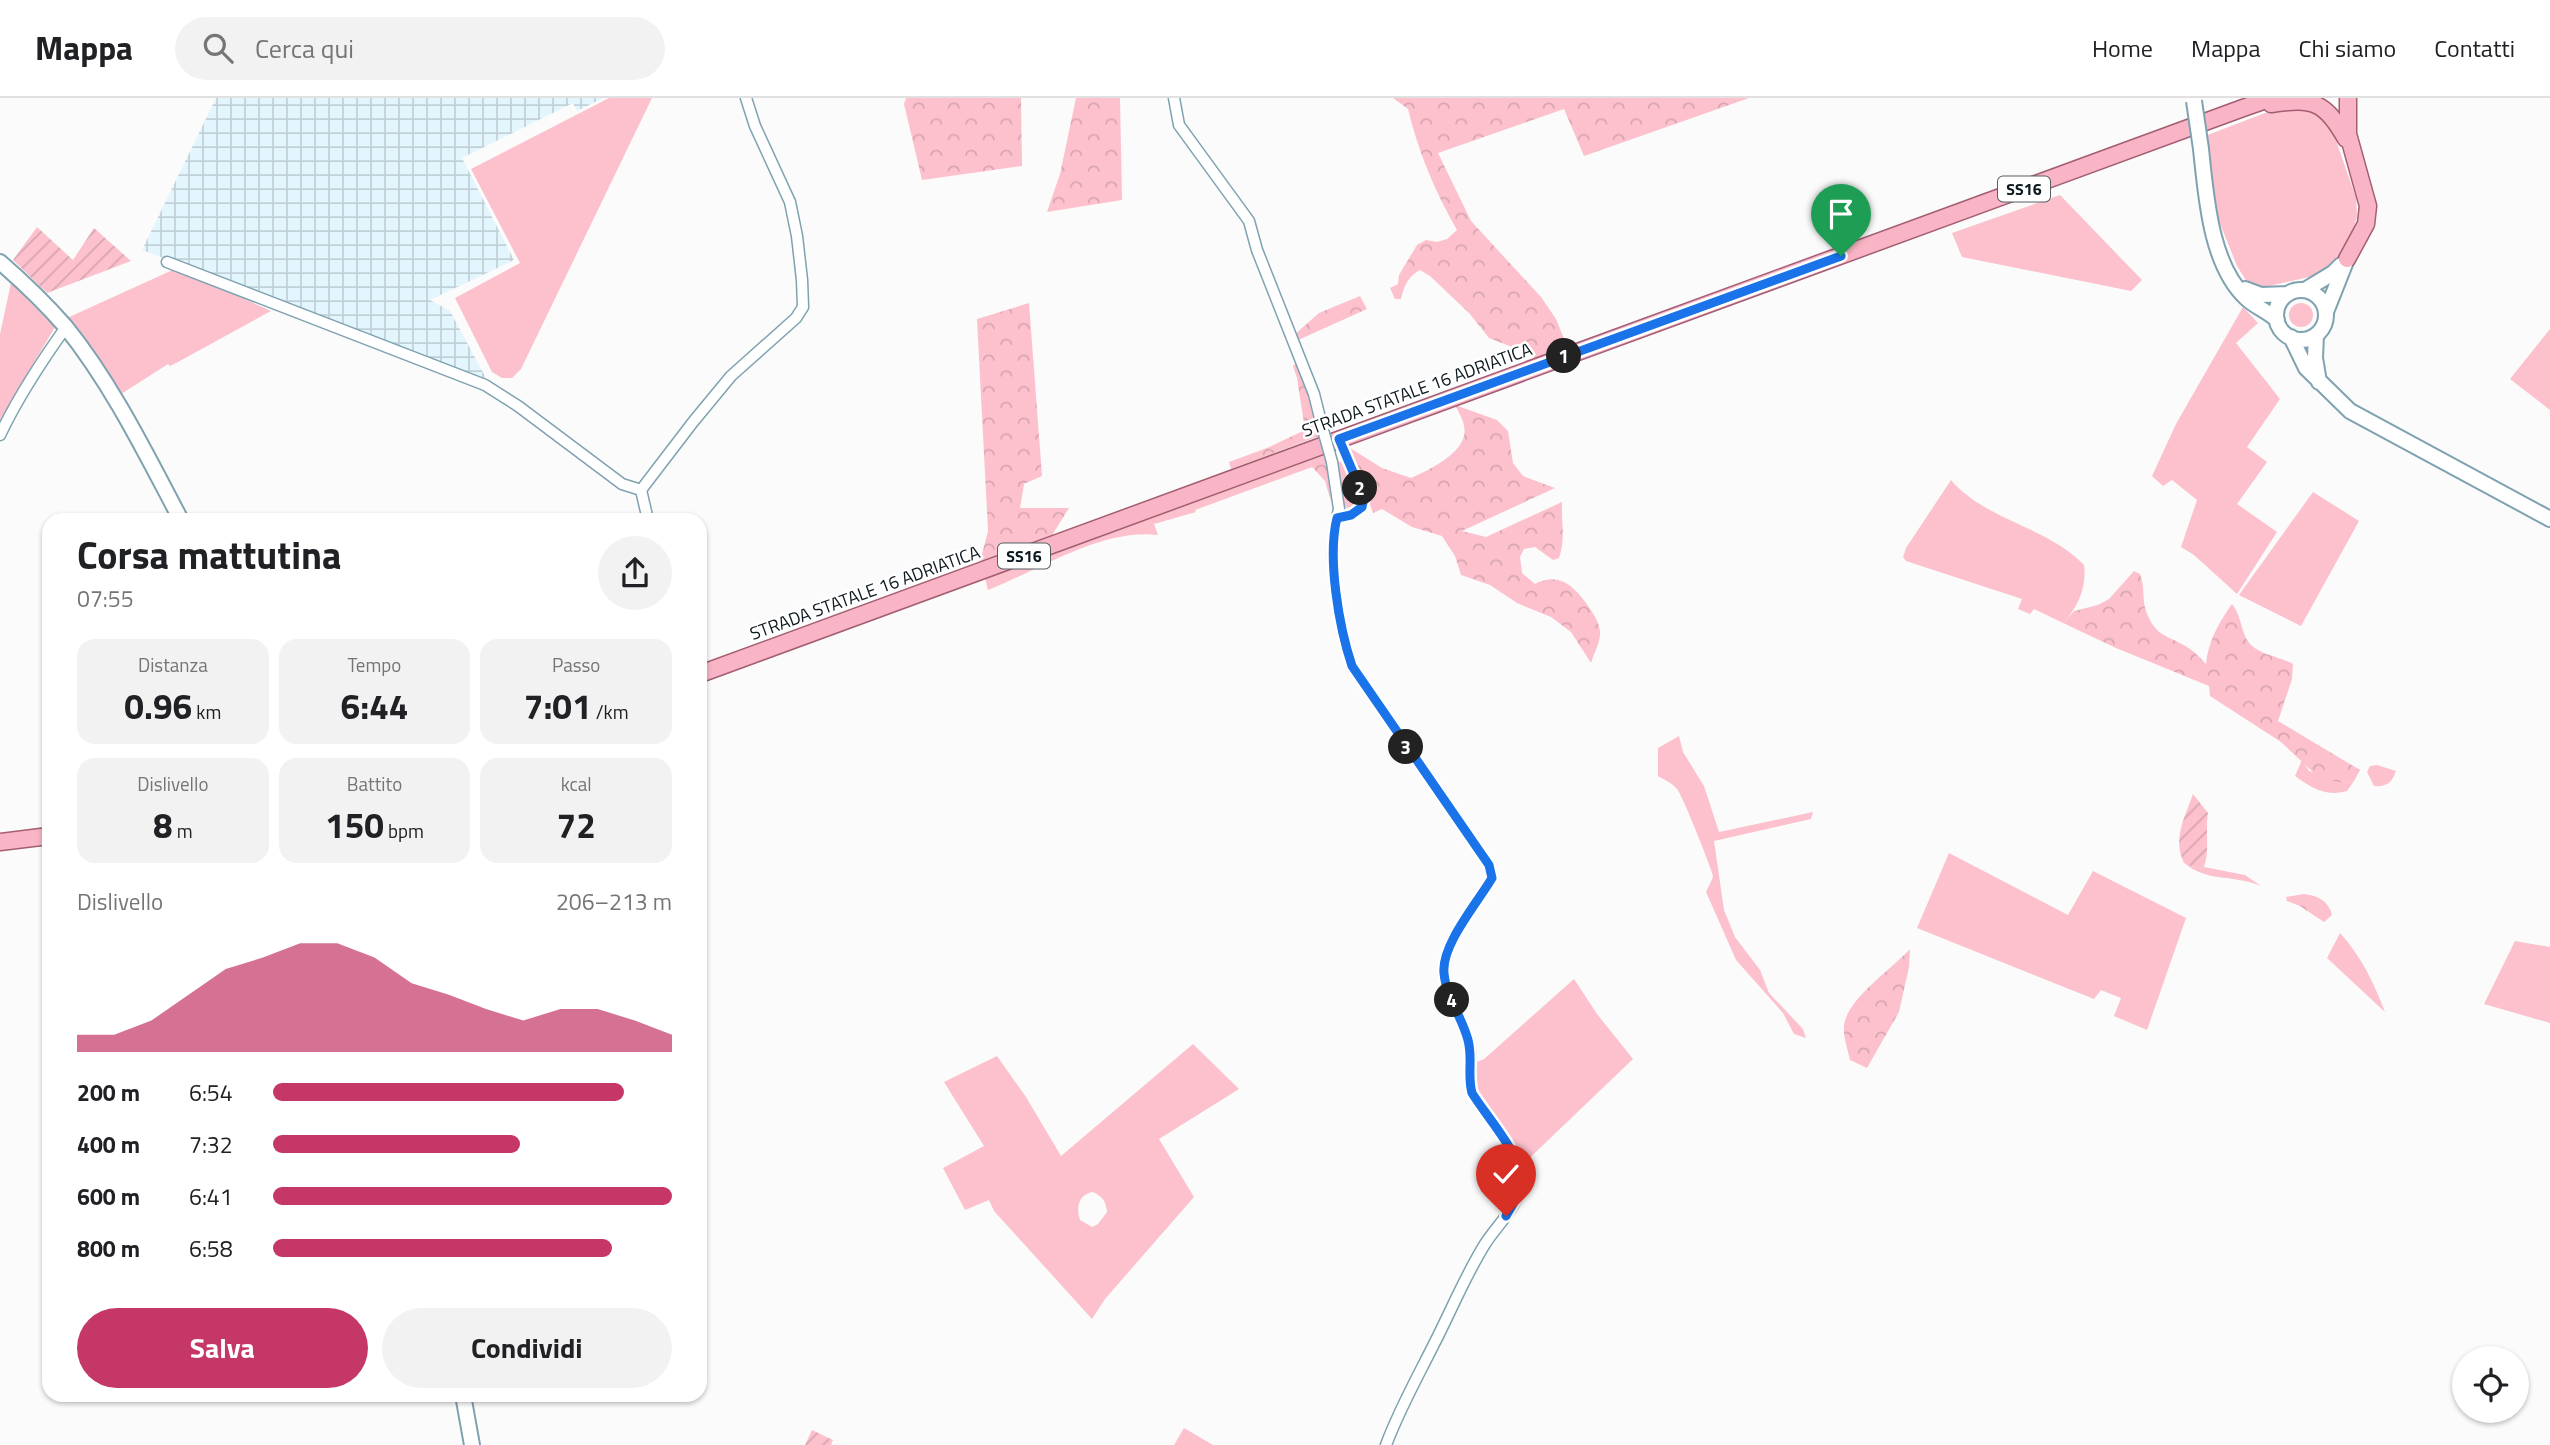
<!DOCTYPE html>
<html lang="it">
<meta charset="utf-8">
<style>
body{margin:0;font-family:"Titillium Web",sans-serif;background:#f2f2f2;color:#202124;height:100vh;display:flex;flex-direction:column;font-size:26px;white-space:nowrap}
*{box-sizing:border-box;margin:0}
p{font-size:23px;color:#757577}
.icon{flex:none;width:38px;height:38px;fill:none;stroke:currentColor;stroke-width:2;stroke-linecap:round;stroke-linejoin:round}
.map{position:relative;flex:1;overflow:hidden}
.sheet{position:absolute;left:42px;top:415px;width:665px;height:889px;display:flex;flex-direction:column;background:#fff;border-radius:21px;box-shadow:0 2px 5px #0004}
.sheet>*{flex:none}
.controls{position:absolute;left:2452px;top:1248px;display:grid;gap:14px}
.controls a{display:grid;place-items:center;width:77px;height:77px;border-radius:50%;background:#fff;box-shadow:0 2px 5px #0004;font-size:35px}
.pin{position:absolute;display:grid;place-items:center;width:60px;height:60px;color:#fff;margin:-72px -30px;border-radius:50% 50% 50% 0;rotate:-45deg;box-shadow:0 0 7px #0007}
.pin .icon{rotate:45deg}
.km{position:absolute;width:35px;height:35px;margin:-18px;border-radius:50%;background:#222;color:#fff;font-size:19px;line-height:35px;text-align:center}
.round{display:grid;place-items:center;flex:none;width:74px;height:74px;border-radius:37px;background:#f2f2f2}
.head{display:flex;align-items:center;justify-content:space-between;height:119px;padding:0 35px}
h1{font-size:38px;font-weight:700;line-height:52px}
.figures{display:grid;grid-template-columns:repeat(3,1fr);gap:10px;height:119px;padding:7px 35px}
.figures div{display:grid;align-content:center;border-radius:18px;background:#f2f2f2;text-align:center}
.figures b{font-size:35px;font-weight:700}
.figures small{font-size:19px;font-weight:400}
.figures p{font-size:19px}
.chart{height:196px;padding:14px 35px}
.chart p{display:flex;justify-content:space-between}
.chart svg{width:100%;height:126px;margin-top:7px;fill:#c43766;opacity:.7}
.action{display:flex;gap:14px;margin-top:auto;padding:14px 35px}
.action a{flex:1;height:80px;border-radius:42px;background:#c43766;color:#fff;font-size:28px;font-weight:700;line-height:80px;text-align:center}
.action a+a{background:#f2f2f2;color:#202124}
ul{padding:0 35px;list-style:none;font-size:23px}
li{display:grid;grid-template-columns:112px 84px 1fr;align-items:center;height:52px}
li i{height:18px;border-radius:9px;background:#c43766}
header{display:flex;align-items:center;gap:42px;box-sizing:border-box;height:98px;padding:0 35px;background:#fff;border-bottom:2px solid #e0e0e0}
header strong{font-size:33px}
nav{display:flex;gap:38px;margin-inline-start:auto;font-size:24px}
.search{width:490px;height:63px;background:#f2f2f2;display:flex;align-items:center;gap:18px;box-sizing:border-box;padding:0 24px;border-radius:38px;color:#757577;font-size:26px}
.map>svg:first-child{display:block}
.industrial{fill:url(#industrial-grid)}
.grass{fill:#fcc1cd;fill-rule:evenodd}
.forest{fill:url(#forest-crowns)}
.garden{fill:url(#garden-furrows)}
.lines{fill:none;stroke-linecap:round;stroke-linejoin:round}
.street-casing{stroke:#7fa2b0;stroke-width:13}
.secondary-casing{stroke:#7fa2b0;stroke-width:18}
.primary-casing{stroke:#a35e72;stroke-width:19}
.street{stroke:#fff;stroke-width:10}
.secondary{stroke:#fff;stroke-width:14}
.primary{stroke:#f9b5c5;stroke-width:16}
.street-bridge-casing{stroke:#7fa2b0;stroke-width:13;stroke-linecap:butt}
.secondary-bridge-casing{stroke:#7fa2b0;stroke-width:18;stroke-linecap:butt}
.street-bridge{stroke:#fff;stroke-width:10}
.secondary-bridge{stroke:#fff;stroke-width:14}
.route-casing{stroke:#fff;stroke-width:14}
.route{stroke:#1a73e8;stroke-width:9}
.labels{text-anchor:middle;stroke-width:5;stroke-linejoin:round;paint-order:stroke}
.shield{fill:#fff;stroke:#555e62;stroke-width:2}
.shield-label{font-size:16px;font-weight:bold;fill:#0c191f}
.street-label{font-size:18px;fill:#0c191f;stroke:#fff}
</style>
<header>
<strong>Mappa</strong>
<div class="search"><svg class="icon" aria-label="search" viewBox="0 0 24 24"><circle cx="10" cy="10" r="6"/><path d="M15 15l6 6"/></svg>Cerca qui</div>
<nav><a>Home</a><a>Mappa</a><a>Chi siamo</a><a>Contatti</a></nav>
</header>
<div class="map">
<svg width="2550" height="1347" viewBox="0 0 2550 1347">
<defs>
<pattern id="industrial-grid" width="8" height="8" patternUnits="userSpaceOnUse" patternTransform="scale(1.75)"><rect width="8" height="8" fill="#e3f5fd"/><path d="M0 4h8M4 0v8" fill="none" stroke="#c2d1d8"/></pattern>
<pattern id="forest-crowns" width="20" height="18" patternUnits="userSpaceOnUse" patternTransform="scale(1.75)"><rect width="20" height="18" fill="#fcc1cd"/><path d="M2 6a3 3 0 1 1 6 0M12 15a3 3 0 1 1 6 0" fill="none" stroke="#d7a5b0"/></pattern>
<pattern id="garden-furrows" width="10" height="10" patternUnits="userSpaceOnUse" patternTransform="scale(1.75)"><rect width="10" height="10" fill="#fcc1cd"/><path d="M-1 1l2-2M0 10L10 0M9 11l2-2" fill="none" stroke="#d7a5b0"/></pattern>
</defs>
<rect width="100%" height="100%" fill="#fbfbfb"/>
<path class="industrial" d="M216 0H603L577 13 573 5 462 60 514 162 430 202 450 213 487 282 142 152Z"/>
<path class="grass" d="M609 0H652L521 271 512 280H502L492 274 455 200 520 165 471 71Z
M2291 9 2307 11 2331 28 2356 100 2357 118 2353 133 2336 162 2322 176 2260 190 2247 184 2237 168 2217 118 2205 38 2265 15Z
M2060 97 2142 182 2131 193 1962 159 1952 135Z
M177 170 271 213 178 264 170 268 168 266 118 298 92 253 67 220Z
M11 185 55 229 0 322V236Z
M2289 217a12 12 0 1 1 24 0a12 12 0 1 1-24 0Z
M2243 209 2258 225 2236 245 2280 301 2247 349 2267 364 2237 406 2277 434 2237 496 2194 457 2181 449 2197 402 2172 382 2163 388 2152 378 2176 326Z
M2550 231V312L2510 281Z
M1309 360 1312 369 1195 412 1196 414 1154 426 1158 437C1102 430 1039 472 988 492L985 480Z
M1337 363 1345 365 1360 393 1359 406 1355 409 1347 410 1344 407Z
M1951 382C1986 423 2047 428 2084 467 2087 489 2078 509 2063 525L2034 511 2030 516 2018 511 2022 501 1906 463 1903 459 1906 450Z
M2313 394 2359 423 2301 528 2239 497Z
M1679 638 1683 654 1704 688 1719 734 1813 714 1811 721 1714 743 1724 812 1735 839 1760 872 1769 895 1803 931 1806 940 1794 936 1783 915 1736 862 1706 794C1708 789 1712 783 1713 778 1713 774 1682 696 1677 691 1672 685 1665 682 1658 678V650Z
M2302 662 2309 673 2347 685 2354 683 2347 693C2325 699 2312 690 2295 678Z
M2377 667 2396 673C2392 685 2386 689 2374 688L2367 674 2370 668Z
M1949 755 2068 817 2093 773 2186 820 2147 932 2114 918 2121 900 2101 892 2094 901 1917 830Z
M2184 765 2199 771 2204 769 2245 777 2261 788C2234 776 2208 785 2184 765Z
M2340 835C2361 858 2374 885 2385 914L2327 860Z
M2515 843 2550 849V925L2484 906Z
M1574 881 1597 916 1633 961 1521 1068 1476 997 1474 965 1484 961Z
M1193 946 1239 991 1159 1041 1194 1099 1105 1201 1092 1221 994 1113 989 1102 965 1112 943 1070 984 1048 944 984 997 958 1026 999 1061 1058ZM1093 1094C1103 1099 1106 1103 1107 1114L1098 1126 1092 1129 1080 1122C1076 1110 1078 1096 1093 1094Z
M1184 1330 1213 1347H1174Z"/>
<path class="forest" d="M906 0H1021L1022 68 922 82 904 6Z
M1076 0H1120L1122 102 1047 114 1060 76Z
M1393 0H1749L1584 58 1564 11 1438 55 1471 123 1541 199 1556 221 1567 248 1535 261 1530 251 1512 249 1489 240 1469 215 1430 178 1420 172C1408 178 1404 188 1401 201H1395L1390 190 1398 186 1399 177 1417 147 1426 142 1437 144 1447 141 1457 132C1435 94 1418 53 1408 11Z
M1360 198 1367 211 1296 243 1294 237 1319 215Z
M1029 205 1042 378 1024 386 1020 410H1069L1051 439 980 464 988 433 977 221Z
M1297 264 1308 292 1319 338 1231 371 1229 364 1267 350 1305 332 1297 280 1293 268Z
M1455 307 1497 322 1508 333 1513 365 1523 378 1555 390 1462 433 1486 439 1562 404C1561 426 1566 439 1559 460L1553 462 1535 449 1524 451 1520 459 1522 475 1535 486C1559 473 1575 489 1588 508 1593 515 1599 524 1600 533 1601 543 1594 555 1591 565L1571 534 1551 519 1517 505 1490 487 1461 477 1455 458 1442 438 1412 429 1382 411 1373 415 1350 350 1382 370 1411 380C1429 372 1470 353 1464 328 1463 321 1458 313 1455 307Z
M1323 354 1327 367 1331 404 1325 383 1312 369 1309 360Z
M2134 473 2140 476C2145 489 2142 501 2146 513 2156 541 2170 537 2190 551 2196 555 2201 561 2206 566 2208 544 2219 524 2232 506 2240 516 2240 526 2245 538 2253 557 2277 557 2293 566L2292 581 2278 623 2360 672 2354 683 2347 685 2331 683 2317 678 2281 644 2210 598 2209 588 2116 550 2063 525 2074 513 2098 507 2109 501Z
M2304 796C2318 798 2328 802 2332 817L2324 824 2300 808 2287 803 2286 799Z
M1910 851 1909 869 1899 914 1867 970 1850 962C1848 952 1843 939 1844 929 1845 902 1892 871 1910 851Z"/>
<path class="garden" d="M37 129 73 162 94 130 131 163 47 195 13 162Z
M2193 696 2208 715C2205 733 2210 753 2204 769L2199 771 2184 765C2172 741 2185 719 2193 696Z
M812 1332 833 1342 831 1347H805Z"/>
<g class="lines">
<g class="street-casing">
<path id="street" d="M1174 0 1179 27 1249 123 1257 152 1314 296 1323 332
M167 164 485 287 518 308 622 386 641 392 648 422
M0 337C18 299 41 264 66 229
M1339 341 1364 400 1362 409 1351 417 1337 420C1327 460 1339 529 1352 568L1489 767 1492 780C1478 804 1441 847 1444 875 1446 899 1462 920 1468 942 1474 962 1467 977 1472 995 1486 1018 1521 1055 1521 1082 1521 1106 1497 1127 1485 1146 1465 1178 1451 1213 1434 1246 1417 1280 1399 1312 1386 1347
M1332 364 1339 411 1337 420
M641 392 693 324 731 278 796 220 803 209 802 182 797 138 790 104 755 28 746 0"/>
</g>
<g class="secondary-casing">
<path id="secondary" d="M2201 51C2206 97 2210 166 2246 200 2255 209 2268 213 2277 222
M0 164C23 184 45 205 65 228 112 286 146 356 181 422
M2245 191 2261 197 2288 196
M2305 192 2333 175 2341 167
M2276 217a25 25 0 1 1 50 0a25 25 0 1 1-50 0Z
M2326 214 2347 161
M2316 237 2315 260 2319 284
M2291 239 2306 270 2350 313 2550 421
M463 1297 472 1347"/>
</g>
<g class="primary-casing">
<path id="primary" d="M2271 6C2313 0 2325 3 2346 41
M2347 161 2366 126 2368 108 2348 36V0
M700 576 2243 10 2266 2 2280 0
M0 744 49 738"/>
</g>
<use href="#street" class="street"/>
<use href="#secondary" class="secondary"/>
<use href="#primary" class="primary"/>
<g class="street-bridge-casing">
<path id="street-bridge" d="M1323 332 1332 364"/>
</g>
<g class="secondary-bridge-casing">
<path id="secondary-bridge" d="M2194 3 2201 51"/>
</g>
<use href="#street-bridge" class="street-bridge"/>
<use href="#secondary-bridge" class="secondary-bridge"/>
</g>
<g class="lines">
<g class="route-casing">
<path id="route" d="M1506 1118C1512 1107 1521 1095 1521 1082 1521 1056 1486 1018 1472 995 1467 977 1473 961 1468 942 1462 919 1446 899 1444 875 1441 847 1478 804 1492 780L1489 767 1352 568C1339 529 1327 460 1337 420L1351 417 1362 409 1364 400 1339 341 1841 158"/>
</g>
<use href="#route" class="route"/>
</g>
<g class="labels">
<g class="shield">
<rect x="1998" y="78.5" width="52" height="25" rx="5"/>
<rect x="998" y="445.5" width="52" height="25" rx="5"/>
</g>
<g class="shield-label">
<text x="2024" y="97">SS16</text>
<text x="1024" y="464">SS16</text>
</g>
<g class="street-label">
<text transform="translate(1417 292) rotate(-20)" y="6">STRADA STATALE 16 ADRIATICA</text>
<text transform="translate(865 495) rotate(-20)" y="6">STRADA STATALE 16 ADRIATICA</text>
</g>
</g>
</svg>
<div class="controls">
<a><svg class="icon" aria-label="locate" viewBox="0 0 24 24"><circle cx="12" cy="12" r="6"/><path d="M12 2v4M12 18v4M2 12h4M18 12h4"/></svg></a>
</div>
<div class="pin" style="left:1841px;top:158px;background:#1e9e55"><svg class="icon" aria-label="arrive" viewBox="0 0 24 24"><path d="M6 21V4h12l-3 4 3 4H6"/></svg></div>
<div class="pin" style="left:1506px;top:1118px;background:#d93025"><svg class="icon" aria-label="check" viewBox="0 0 24 24"><path d="M5 12l5 5 9-10"/></svg></div>
<b class="km" style="left:1564px;top:258px">1</b>
<b class="km" style="left:1360px;top:390px">2</b>
<b class="km" style="left:1406px;top:649px">3</b>
<b class="km" style="left:1452px;top:902px">4</b>
<section class="sheet">
<div class="head"><div><h1>Corsa mattutina</h1><p>07:55</p></div><a class="round"><svg class="icon" aria-label="share" viewBox="0 0 24 24"><path d="M12 15V3M7 8l5-5 5 5M5 13v7h14v-7"/></svg></a></div>
<div class="figures">
<div><p>Distanza</p><b>0.96<small> km</small></b></div>
<div><p>Tempo</p><b>6:44</b></div>
<div><p>Passo</p><b>7:01<small> /km</small></b></div>
</div>
<div class="figures">
<div><p>Dislivello</p><b>8<small> m</small></b></div>
<div><p>Battito</p><b>150<small> bpm</small></b></div>
<div><p>kcal</p><b>72</b></div>
</div>
<div class="chart"><p><span>Dislivello</span>206–213 m</p>
<svg viewBox="0 0 160 44" preserveAspectRatio="none"><path d="M0 44V38L10 38L20 33L30 24L40 15L50 11L60 6L70 6L80 11L90 20L100 24L110 29L120 33L130 29L140 29L150 33L160 38V44z"/></svg>
</div>
<ul>
<li><b>200 m</b>6:54<i style="width:88%"></i></li>
<li><b>400 m</b>7:32<i style="width:62%"></i></li>
<li><b>600 m</b>6:41<i style="width:100%"></i></li>
<li><b>800 m</b>6:58<i style="width:85%"></i></li>
</ul>
<div class="action"><a>Salva</a><a>Condividi</a></div>
</section>
</div>
